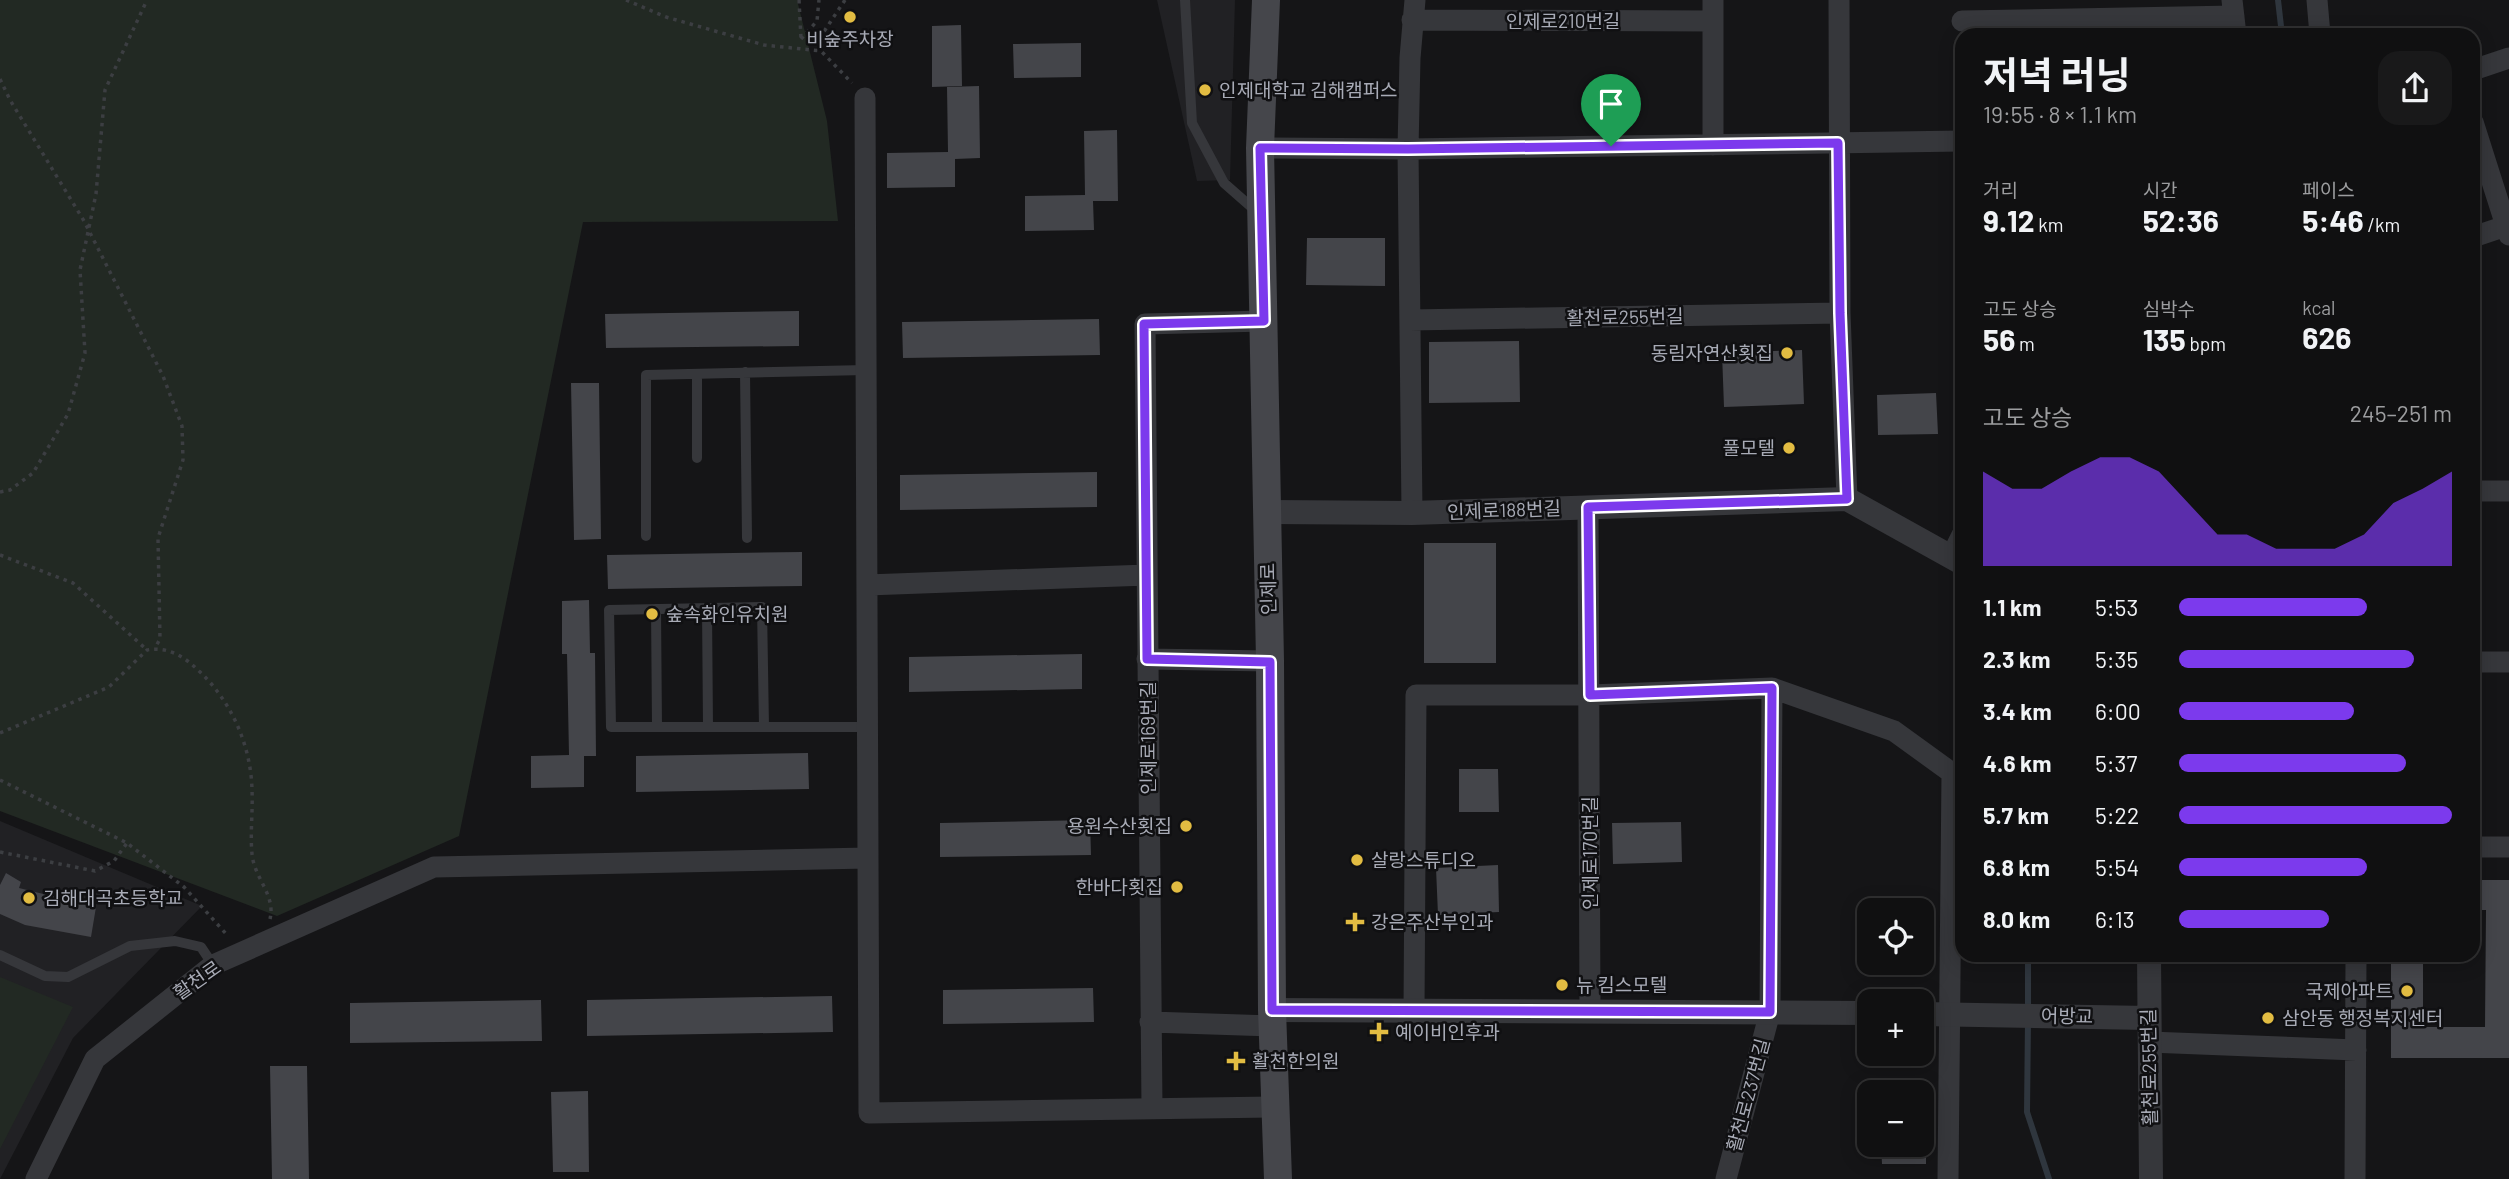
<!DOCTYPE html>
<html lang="ko">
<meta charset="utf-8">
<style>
body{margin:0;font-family:Barlow,"Noto Sans KR",sans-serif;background:#19191a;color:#f1f3f6;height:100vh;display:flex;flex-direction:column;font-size:26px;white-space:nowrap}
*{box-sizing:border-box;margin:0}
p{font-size:23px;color:#9c9d9f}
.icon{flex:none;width:38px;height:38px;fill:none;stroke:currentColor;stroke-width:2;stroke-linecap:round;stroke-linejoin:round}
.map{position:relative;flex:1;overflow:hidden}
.panel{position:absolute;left:1955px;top:28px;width:525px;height:934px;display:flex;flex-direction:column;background:#101011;border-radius:21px;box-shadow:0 4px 18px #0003,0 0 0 2px #303031}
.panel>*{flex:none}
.buttons{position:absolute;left:1857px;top:898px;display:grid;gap:14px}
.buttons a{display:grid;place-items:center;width:77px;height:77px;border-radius:14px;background:#101011;box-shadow:0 4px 18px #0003,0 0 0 2px #303031;font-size:35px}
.pin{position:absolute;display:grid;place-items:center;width:60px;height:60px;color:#fff;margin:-72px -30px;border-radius:50% 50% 50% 0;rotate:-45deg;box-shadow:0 0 7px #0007}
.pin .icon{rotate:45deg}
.round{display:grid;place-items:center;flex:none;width:74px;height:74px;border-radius:21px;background:#19191a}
.head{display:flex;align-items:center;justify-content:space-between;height:119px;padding:0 28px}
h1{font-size:38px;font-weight:700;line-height:52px}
.stats{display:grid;grid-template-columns:repeat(3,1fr);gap:10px;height:119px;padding:7px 28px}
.stats div{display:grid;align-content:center}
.stats b{font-size:30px;font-weight:700}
.stats small{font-size:19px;font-weight:400}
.stats p{font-size:19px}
.chart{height:196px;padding:14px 28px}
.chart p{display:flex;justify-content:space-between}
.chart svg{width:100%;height:126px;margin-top:7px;fill:#7c3aed;opacity:.7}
ul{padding:0 28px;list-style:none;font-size:23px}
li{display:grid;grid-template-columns:112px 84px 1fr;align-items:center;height:52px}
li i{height:18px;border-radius:9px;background:#7c3aed}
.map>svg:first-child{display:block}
.built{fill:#212124}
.green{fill:#222923}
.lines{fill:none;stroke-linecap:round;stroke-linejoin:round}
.stream{stroke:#2f363e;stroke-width:6}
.building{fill:#44454a}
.path{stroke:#3c3e42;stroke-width:3.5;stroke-dasharray:3.5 5;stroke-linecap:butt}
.service{stroke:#36373b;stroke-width:10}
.minor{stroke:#36373b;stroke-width:21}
.tertiary{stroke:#36373b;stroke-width:24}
.secondary{stroke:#45464b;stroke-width:28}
.route-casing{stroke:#fff;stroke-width:14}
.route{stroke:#7c3aed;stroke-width:9}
.poi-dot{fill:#e2bc42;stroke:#101012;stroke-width:2.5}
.labels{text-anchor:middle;stroke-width:5;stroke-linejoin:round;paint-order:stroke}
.street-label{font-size:19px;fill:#a8abb6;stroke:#101012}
.poi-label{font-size:19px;fill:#a8abb6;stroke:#101012;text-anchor:start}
</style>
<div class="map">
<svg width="2509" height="1179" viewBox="0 0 2509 1179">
<rect width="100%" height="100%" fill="#151517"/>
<path class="built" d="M1157 0H1235L1230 180 1197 181Z
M0 821 202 906 73 1038 0 1179Z"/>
<path class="green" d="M0 0H797L827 121 838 221 583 222 459 836 277 916 0 811Z
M0 977 73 1007 0 1149Z"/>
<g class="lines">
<path class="stream" d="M2278 0 2282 35
M2028 1010V956
M2028 1020 2027 1112 2049 1179"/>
</g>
<path class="building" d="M961 25 962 86 932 87V26Z
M1081 43V77L1014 78 1013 44Z
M979 86 980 158 955 159V187L887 188V153L948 152 947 87Z
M1117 130 1118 201H1093L1094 230 1025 231V196L1085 195 1084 131Z
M1307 238H1385V286L1306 285Z
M799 311V346L606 348 605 314Z
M1099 319 1100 355 903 358 902 322Z
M1519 341 1520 402 1429 403V342Z
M1802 350 1804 404 1724 407 1722 353Z
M571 383H599L601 539 574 540Z
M1936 393 1938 434 1878 435 1877 395Z
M1097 472V507L900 510V475Z
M1424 543H1496V663H1424Z
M802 552V586L608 589 607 555Z
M589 600 590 653H595L596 756H584V787L531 788V756L569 755 567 654H562V601Z
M1082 654V689L909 692V657Z
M808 753 809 789 636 792V756Z
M1459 769H1498L1499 812H1459Z
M1090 820 1091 855 940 857V823Z
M1681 822 1682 862 1613 864 1612 823Z
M1498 865 1499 912 1438 915 1436 868Z
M6 873 21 882 19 888 96 907 91 937 25 925 0 914V885Z
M2473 880H2509V1058H2391V956H2423V1027H2485L2486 910H2473Z
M1093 988 1094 1022 943 1024V990Z
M832 996 833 1032 587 1036V1000Z
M541 1000 542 1041 350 1043V1003Z
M270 1066H307L309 1179H272Z
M588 1091 589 1172H553L551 1092Z
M1881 1144H1926V1164H1882Z"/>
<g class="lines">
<path class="path" d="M626 0 666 17 764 45 821 51
M799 0 801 39
M845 0 823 33 821 51 852 83
M801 39 817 21 819 0
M0 79 10 100 84 221 163 376 182 426 183 460 158 538 160 639 155 648
M0 492 10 490 33 473 68 414 85 353 80 270 96 194 105 90 147 0
M0 555 73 583 147 650
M0 733 109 687 147 650C168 646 185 657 199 671 231 701 251 745 252 790 253 811 250 833 252 854 254 878 276 895 270 919
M0 780 127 843 184 887 228 936
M0 852 95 871 114 861 127 843"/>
<path class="service" d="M1185 0 1192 123 1224 183 1257 212
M745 372 747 538
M697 374V458
M646 536V375L866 370
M707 608 708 727
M656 609 657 727
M764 727 762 607 609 610 611 727H867
M0 955 45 976 68 977 130 946 175 941 201 947 213 965"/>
<path class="minor" d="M1713 0V145
M1839 0 1840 313 1847 499
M2232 0 2236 35
M2317 0 2320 35
M1412 20 1713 21
M1962 21 2234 16
M2473 70 2509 58
M865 98 869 1113 1276 1107
M2473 122 2509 235
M1260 148 1408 149 1962 141
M2473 237 2506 226
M1410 320 1840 313
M2473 491H2509
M1588 507 1590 1012
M1412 513 1408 149 1410 58 1415 0
M1951 557 1962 535
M867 585 1147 575
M1147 659 1270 661
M2473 662H2509
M2473 847H2509
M1414 1011 1416 695H1590L1772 688 1894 731 1952 773 1948 1179
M1150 1022 1273 1026
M2149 1042 2356 1050
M1152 1108 1145 324 1264 321
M36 1179 95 1059 213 965 434 867 867 858
M1726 1179 1770 1012 1772 688
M2355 1179 2356 956"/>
<path class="tertiary" d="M1266 512 1412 513 1847 499 1962 563
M2149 956 2151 1179
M1272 1010 1869 1013
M1922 1014 2149 1018"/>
<path class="secondary" d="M1266 0 1260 148 1270 661 1272 1010 1278 1179"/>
</g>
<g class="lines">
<g class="route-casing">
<path id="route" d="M1838 143 1840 313 1847 499 1588 507 1590 695 1772 688 1770 1012 1272 1010 1270 662 1147 659 1144 324 1264 321 1260 148 1408 149Z"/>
</g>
<use href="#route" class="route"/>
</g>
<g class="poi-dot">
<circle cx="850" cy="17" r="7"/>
<circle cx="1205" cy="90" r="7"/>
<circle cx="1787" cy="353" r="7"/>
<circle cx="1789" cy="448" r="7"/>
<circle cx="652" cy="614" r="7"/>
<circle cx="1186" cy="826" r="7"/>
<circle cx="1357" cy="860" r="7"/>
<circle cx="1177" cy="887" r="7"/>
<circle cx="29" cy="898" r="7"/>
<path d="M1351.5 911.5h7v7h7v7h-7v7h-7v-7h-7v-7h7z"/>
<circle cx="1562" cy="985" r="7"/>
<circle cx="2407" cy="991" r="7"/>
<circle cx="2268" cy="1018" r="7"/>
<path d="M1375.5 1021.5h7v7h7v7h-7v7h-7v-7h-7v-7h7z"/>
<path d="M1232.5 1050.5h7v7h7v7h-7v7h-7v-7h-7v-7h7z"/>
</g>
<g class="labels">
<g class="street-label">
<text x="1563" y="28">인제로210번길</text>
<text transform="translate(1625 317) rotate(-1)" y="7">활천로255번길</text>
<text transform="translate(1504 510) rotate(-2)" y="7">인제로188번길</text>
<text transform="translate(1268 589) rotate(-91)" y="7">인제로</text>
<text transform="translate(1148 738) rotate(-90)" y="7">인제로169번길</text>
<text transform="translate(1590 853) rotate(-90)" y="7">인제로170번길</text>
<text transform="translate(197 980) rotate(-35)" y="7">활천로</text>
<text transform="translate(2067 1016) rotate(1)" y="7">어방교</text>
<text transform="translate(2149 1067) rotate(-91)" y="7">활천로255번길</text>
<text transform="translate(1748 1095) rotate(-75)" y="7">활천로237번길</text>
</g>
<g class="poi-label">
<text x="850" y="46" text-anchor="middle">비숲주차장</text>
<text x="1219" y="97">인제대학교 김해캠퍼스</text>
<text x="1773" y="360" text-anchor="end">동림자연산횟집</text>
<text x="1775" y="455" text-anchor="end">풀모텔</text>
<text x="666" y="621">숲속화인유치원</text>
<text x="1172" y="833" text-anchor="end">용원수산횟집</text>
<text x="1371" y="867">살랑스튜디오</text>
<text x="1163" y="894" text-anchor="end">한바다횟집</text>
<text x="43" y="905">김해대곡초등학교</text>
<text x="1371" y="929">강은주산부인과</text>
<text x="1576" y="992">뉴 킴스모텔</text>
<text x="2393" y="998" text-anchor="end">국제아파트</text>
<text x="2282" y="1025">삼안동 행정복지센터</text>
<text x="1395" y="1039">예이비인후과</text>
<text x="1252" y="1068">활천한의원</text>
</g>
</g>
</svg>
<div class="buttons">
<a><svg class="icon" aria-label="locate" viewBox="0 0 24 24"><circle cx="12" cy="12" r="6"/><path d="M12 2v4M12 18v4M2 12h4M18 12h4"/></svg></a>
<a>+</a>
<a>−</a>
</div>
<div class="pin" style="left:1611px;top:146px;background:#1e9e55"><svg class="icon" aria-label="arrive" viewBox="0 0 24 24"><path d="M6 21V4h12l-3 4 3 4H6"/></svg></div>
<section class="panel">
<div class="head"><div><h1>저녁 러닝</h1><p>19:55 · 8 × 1.1 km</p></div><a class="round"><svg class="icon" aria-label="share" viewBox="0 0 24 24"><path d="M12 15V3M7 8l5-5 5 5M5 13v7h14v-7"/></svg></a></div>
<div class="stats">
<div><p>거리</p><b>9.12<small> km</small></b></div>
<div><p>시간</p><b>52:36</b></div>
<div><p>페이스</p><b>5:46<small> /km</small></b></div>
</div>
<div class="stats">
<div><p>고도 상승</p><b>56<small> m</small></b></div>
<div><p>심박수</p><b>135<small> bpm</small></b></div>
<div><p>kcal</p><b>626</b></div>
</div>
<div class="chart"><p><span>고도 상승</span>245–251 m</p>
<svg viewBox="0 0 160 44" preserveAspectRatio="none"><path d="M0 44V11L10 17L20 17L30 11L40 6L50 6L60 11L70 22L80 33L90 33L100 38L110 38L120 38L130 33L140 22L150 17L160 11V44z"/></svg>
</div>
<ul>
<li><b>1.1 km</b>5:53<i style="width:69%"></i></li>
<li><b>2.3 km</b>5:35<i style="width:86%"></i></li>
<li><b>3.4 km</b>6:00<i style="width:64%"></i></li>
<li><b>4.6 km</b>5:37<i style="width:83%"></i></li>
<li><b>5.7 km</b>5:22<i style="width:100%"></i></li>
<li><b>6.8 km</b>5:54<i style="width:69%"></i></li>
<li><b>8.0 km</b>6:13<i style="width:55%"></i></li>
</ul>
</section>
</div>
